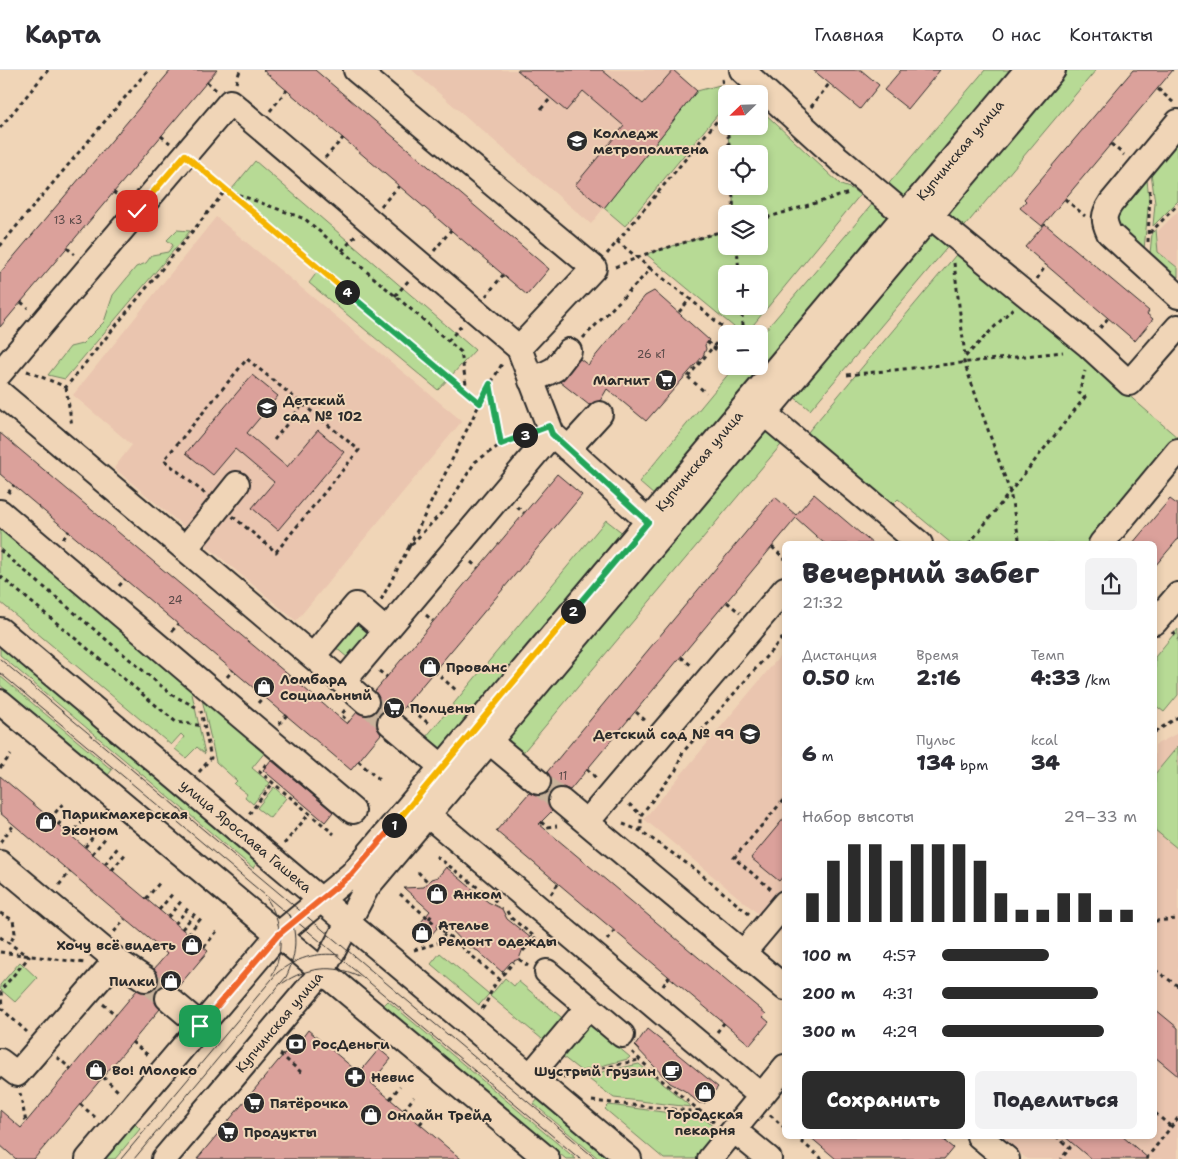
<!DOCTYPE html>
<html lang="ru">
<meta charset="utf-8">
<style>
body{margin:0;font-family:"Shantell Sans",sans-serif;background:#f2f2f3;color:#2b2b33;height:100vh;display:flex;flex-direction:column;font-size:19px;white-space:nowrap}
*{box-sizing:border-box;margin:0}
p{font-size:16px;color:#7c7c81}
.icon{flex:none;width:28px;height:28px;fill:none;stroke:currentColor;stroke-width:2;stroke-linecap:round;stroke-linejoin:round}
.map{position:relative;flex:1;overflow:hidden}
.details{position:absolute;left:782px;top:471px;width:375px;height:598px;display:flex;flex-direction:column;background:#fff;border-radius:8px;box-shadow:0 2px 8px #0003}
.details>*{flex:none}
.needle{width:32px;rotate:247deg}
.controls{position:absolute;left:718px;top:15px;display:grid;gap:10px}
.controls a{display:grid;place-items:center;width:50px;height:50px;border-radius:8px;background:#fff;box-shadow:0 2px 8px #0003;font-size:25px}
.pin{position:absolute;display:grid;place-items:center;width:42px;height:42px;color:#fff;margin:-21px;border-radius:10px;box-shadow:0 2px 8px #0006}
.km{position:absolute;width:25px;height:25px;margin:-12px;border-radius:50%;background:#222;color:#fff;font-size:14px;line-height:25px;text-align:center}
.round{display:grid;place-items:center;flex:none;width:52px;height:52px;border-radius:8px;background:#f2f2f3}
.head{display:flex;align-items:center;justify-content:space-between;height:85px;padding:0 20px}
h1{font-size:28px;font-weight:800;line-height:38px}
.metrics{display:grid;grid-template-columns:repeat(3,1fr);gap:8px;height:85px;padding:5px 20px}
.metrics div{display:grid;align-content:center}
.metrics b{font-size:21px;font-weight:800}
.metrics small{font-size:14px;font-weight:400}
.metrics p{font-size:14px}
.chart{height:140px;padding:10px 20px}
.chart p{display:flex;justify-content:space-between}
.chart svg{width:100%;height:90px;margin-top:5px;stroke:#2b2b2b;stroke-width:6}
.button{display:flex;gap:10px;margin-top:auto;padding:10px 20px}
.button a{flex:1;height:58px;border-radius:8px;background:#2b2b2b;color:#fff;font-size:20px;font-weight:800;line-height:58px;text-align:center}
.button a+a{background:#f2f2f3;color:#2b2b33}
ul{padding:0 20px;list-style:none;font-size:16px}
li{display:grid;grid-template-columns:80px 60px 1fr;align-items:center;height:38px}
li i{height:12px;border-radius:6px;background:#2b2b2b}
header{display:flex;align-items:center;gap:30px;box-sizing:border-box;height:70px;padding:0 25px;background:#fff;border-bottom:1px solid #e1e1e2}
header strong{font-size:24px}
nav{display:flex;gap:28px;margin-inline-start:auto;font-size:18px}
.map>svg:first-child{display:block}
.built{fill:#eac5af}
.green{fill:#b7da95;stroke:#718260;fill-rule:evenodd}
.building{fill:#dba19b;stroke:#2b2b2b}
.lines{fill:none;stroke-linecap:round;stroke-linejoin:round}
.minor-tunnel{stroke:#c9b39b;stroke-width:24;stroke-dasharray:24 12;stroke-linecap:butt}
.minor-casing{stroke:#2b2b2b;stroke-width:28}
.path{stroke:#2b2b2b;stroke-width:3;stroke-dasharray:4 4;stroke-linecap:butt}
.minor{stroke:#f0d5b7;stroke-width:24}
.tram{stroke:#2b2b2b;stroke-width:1}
.split-1-casing{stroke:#fff;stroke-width:10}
.split-2-casing{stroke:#fff;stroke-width:10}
.split-3-casing{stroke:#fff;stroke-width:10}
.split-4-casing{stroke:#fff;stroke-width:10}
.split-5-casing{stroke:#fff;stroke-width:10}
.split-1{stroke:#f0652b;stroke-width:6}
.split-2{stroke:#f5b400;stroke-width:6}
.split-3{stroke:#22a559;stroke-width:6}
.split-4{stroke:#22a559;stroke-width:6}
.split-5{stroke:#f5b400;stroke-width:6}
.labels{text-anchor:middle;stroke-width:4;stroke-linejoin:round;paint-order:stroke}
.number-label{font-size:11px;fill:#574847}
.poi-label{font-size:14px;font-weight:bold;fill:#2b2b2b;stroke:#f0d5b7;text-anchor:start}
.street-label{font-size:14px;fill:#2b2b2b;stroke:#f0d5b7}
</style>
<header>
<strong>Карта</strong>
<nav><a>Главная</a><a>Карта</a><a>О нас</a><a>Контакты</a></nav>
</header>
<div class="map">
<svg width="1178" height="1089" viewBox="0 0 1178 1089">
<rect width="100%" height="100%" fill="#f0d5b7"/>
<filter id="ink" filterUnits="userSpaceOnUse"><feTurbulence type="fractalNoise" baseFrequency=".02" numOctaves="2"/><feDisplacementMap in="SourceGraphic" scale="10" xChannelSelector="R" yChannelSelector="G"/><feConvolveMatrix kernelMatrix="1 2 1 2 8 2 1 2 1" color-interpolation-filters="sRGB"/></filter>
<g filter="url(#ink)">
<path class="built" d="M412 0H675L697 21 591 154Z
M1178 141V198L1158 182V161Z
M216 147 462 351 296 551 114 398 132 375 73 325Z
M785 580V866L644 749Z
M1178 663V1089H1027L999 1066H1155V675Z"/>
<path class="green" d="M985 0H1014L902 133 885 118Z
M1067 0H1096L960 162 946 145Z
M720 15 723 38 625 156 604 138 697 21Z
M759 38 841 115 852 119 860 125 749 260 740 262 646 184 726 160V176H759V144H734L732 116H759V84H730L727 56H759ZM726 204H759V236H726Z
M1178 67V131L1153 156 1155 133 1150 95Z
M255 91 475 280 438 320 309 213 318 201 227 125Z
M1146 100 1149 129 1143 189 1122 169 1114 148Z
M874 132 891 147 763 298 759 294V268Z
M934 159 951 173 810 340 793 326Z
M1156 159 1158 182 1178 198V217L1149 193 1152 164Z
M177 160 190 161 65 309 48 305 70 277 82 274 104 252 113 225 136 197 146 193 152 185 168 182 173 175 167 170Z
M960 180 1177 367 1087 474H952L898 429 888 439 803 368Z
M735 296H743L755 307 655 426 639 412Z
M768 356 785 370 520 686 503 671Z
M606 450 624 464 443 681 426 667Z
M0 458 191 619 205 684 197 677 186 688 175 679 184 667 181 664 171 675 0 532Z
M358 549 370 560 348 588 335 577Z
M1178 559V625L1164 642 1155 635V587Z
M0 576 258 792 253 798 0 585Z
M0 606 112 700 108 705 0 615Z
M202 629 266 681 252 698 270 713 253 734 245 727 247 724 234 714 237 711 216 692Z
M1178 676V779L1155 760V704Z
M274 717 286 728 270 748 257 738Z
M440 883 489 924 479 935 431 894Z
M20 892 37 908 15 932 0 919V915Z
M505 908 514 916 518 911 567 952 548 974 490 926Z
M388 931 576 1089H566L383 936Z
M586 950 630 987 628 989 581 1001 558 983Z
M639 994 691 1037 614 1028 586 1007 588 1005Z
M538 1029 610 1089H599L534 1034Z
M609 1035 686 1045 699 1044 719 1062 703 1089H664L605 1039Z
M135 1054 140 1059 115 1089H105Z"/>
<path class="building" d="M171 0H217L0 257V203Z
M263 0H315L549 199 527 225Z
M517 0H602L643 34 673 0 697 21 604 138 575 115 624 56 583 21 566 41Z
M813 0H861L879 15 860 39Z
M901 0H940L908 39 884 20Z
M1133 0H1173L1042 156 1020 138 1026 131 1024 129Z
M1045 154 1149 241 1147 244 1153 249 1135 271 1025 177Z
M654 221 709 270 705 275 706 279 703 286 646 351 607 319 600 331 589 335 560 312 580 289 588 295 645 226Z
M252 305 278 326 247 363 287 397 318 360 344 382 278 460 252 438 274 412 235 379 213 405 186 383Z
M0 363 347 654 357 642 370 645 377 641 379 628 375 621 557 404 582 425 399 643 392 639 380 644 376 651 377 658 381 664 351 700 0 404Z
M814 424 873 474H825L796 448 570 720 563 717 551 722 547 729 552 741 539 754 766 944 763 947 769 952 750 975 496 761 529 723 536 726 548 721 552 714 547 702 775 427 796 445Z
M1170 429 1178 435V469L1155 496V474H1132Z
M271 690 333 742 325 752 263 700Z
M0 706 208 881 177 918 170 914 158 919 154 926 155 933 160 939 34 1089H16L0 1075V1040L21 1058 137 920 145 923 156 917 159 909 154 899 167 884 0 743Z
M785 747V804L779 811 751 788Z
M446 797 488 832 502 839 507 849 531 868 524 876 519 889 511 892 502 902 478 881 467 876 443 851 426 871 414 861 430 841 404 818 424 817 431 809 438 807Z
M1155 939 1178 958V1006L1155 987Z
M647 959 718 1017 705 1033H699L685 1021 670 1013 635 976Z
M308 960 359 1003 379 979 391 989 371 1013 461 1089H197L278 991 300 966 302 968Z
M809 1066H938L953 1078 944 1089H836Z
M1064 1066H1122L1149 1089H1091Z"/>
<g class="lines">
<path class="minor-tunnel" d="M366 632 390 653
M538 712 561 731
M145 909 168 928"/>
<g class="minor-casing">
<path id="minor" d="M356 0 594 198 519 278
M742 0 839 89 917 155
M1178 52 1111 133C1103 145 1103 150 1109 163L1178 226
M918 136 1088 275 1129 313 1178 257
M0 303 230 32 519 278 552 364
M531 311 555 299 569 281
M0 323 343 612 552 364 660 462
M753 334 920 474
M568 379 600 344
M0 442 353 741
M1101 474 1178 381
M185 479 237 414
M1155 552 1178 525
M0 560 629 1089
M313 586 356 535 386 561
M343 612 366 632
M0 632 547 1089
M390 653 454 707
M478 662 538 712
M561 731 785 918
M416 735 760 1025
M587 752 785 519
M0 793 116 890 145 909
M743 883 785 833
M547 902 622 965
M168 928 200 955
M0 991 17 1004 116 890
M530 1006 588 937
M735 1061 769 1089
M979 1066 1007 1089
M88 1089 278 865 352 804 1027 0
M164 1089 322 902 367 817 1053 0
M710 1089 785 997"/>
</g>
<path class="path" d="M722 9 726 40
M207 12 216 20
M236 13 240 0
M1158 19 1174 33
M811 37 829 14
M541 39 551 28
M270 41 287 20
M727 56 730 84
M0 58 48 0
M161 66 170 73
M1111 74 1124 85
M325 88 343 68
M199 98 226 120 305 149 461 282 467 321
M732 116 734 144
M113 122 121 128
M1065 129 1085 146
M381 136 399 116
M759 150 849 123
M1150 163 1178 134
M617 171 651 199
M1148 172 1150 118
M0 176 148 0
M737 176 739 204
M67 178 74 184
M342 181 356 165
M434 181 451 160
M607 184 726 40
M954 193 965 286
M615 197 646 184 726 160
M1037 209 1046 195
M395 226 409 210
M486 226 503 205
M21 232 28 238
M741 236 744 264
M1013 238 965 287 964 292 1010 422 1020 474
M679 242 690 229
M1100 258 1108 248
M583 268 651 199 690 229 731 264
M448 271 462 255
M707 272 726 288
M247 289 359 380 276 482 164 390Z
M27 301 66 317 226 120 480 333 409 477 446 438 475 392 501 374 522 366
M847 305 1063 282
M688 307 727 260
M688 307 706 323
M490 315 501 374
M66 317 72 356
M480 333 503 292
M274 370 303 334
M8 423 14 415
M517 437 524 443
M63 469 69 461
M1177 469 1178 470
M824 474 825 473
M969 474 1085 327 1079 323 1085 301
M772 477 785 489
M0 480 172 625 196 637
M471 492 478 498
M0 506 176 652 204 656
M119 516 125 509
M381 530 409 477
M727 532 740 543
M426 545 433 551
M172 561 178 554
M1173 562 1178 569
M681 587 692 596
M379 601 387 607
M434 601 456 620
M227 607 233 600
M258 633 264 626
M406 635 428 653
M345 640 341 645 349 652
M636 642 646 651
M279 654 287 645
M1155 662 1178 647
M358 691 379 710
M266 694 260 702 334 764
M0 698 11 685
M587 699 597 709
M199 702 211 688 201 641
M629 734 641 745
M249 744 273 713
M50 749 65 731
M541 752 547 757 557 756
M623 754 641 761
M58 755 73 737
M70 766 86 748
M0 772 14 755
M284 774 309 744
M85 777 99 759
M92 784 107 766
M436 786 497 832
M105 794 119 776
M112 800 127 782
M418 802 428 812
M59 815 70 802
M771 819 734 788 785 728
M400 824 499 909 514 892
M551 824 558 814
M146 829 161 811
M159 840 174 822
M507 841 510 847 535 867
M0 843 13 850 15 863 10 874
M749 844 696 800 641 761V745L676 700 683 682 785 565
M168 847 183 829
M429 849 433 843
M1155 851 1178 849
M175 854 190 836
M182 859 197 841
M114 862 125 849
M188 864 203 846
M0 867 29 887 1 920 2 939 27 962
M607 870 614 861
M204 877 218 860
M414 880 438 873 445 864
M523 881 536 867
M0 882 86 893
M519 889 528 896
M1155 900 1178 916
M663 916 669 907
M103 934 116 945
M482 939C490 929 489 921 499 909
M717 962 724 953
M132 972 149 986
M632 982 659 1008 715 1053
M280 984 302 1003
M57 987 71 999
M103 1007 119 1022
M563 1007 639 990
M20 1023 26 1052
M390 1029 400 1016
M592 1031 691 1041 701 1040
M80 1034 96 1048
M404 1040 414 1027
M1155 1043 1170 1056
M770 1045 785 1058
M420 1054 430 1041
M795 1066 822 1089
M1056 1066 1070 1078 1061 1089
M944 1071 948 1066
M1146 1089 1178 1048"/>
<use href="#minor" class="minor"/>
<path class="tram" d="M0 589 596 1089
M0 603 580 1089
M267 829C282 851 285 882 272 905
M283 913C306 897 334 894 359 906
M121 1089 277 903C296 888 316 882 339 885
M134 1089 286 907C296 887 298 867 290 845"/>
</g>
</g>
<g class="lines" filter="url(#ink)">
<g class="split-1-casing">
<path id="split-1" d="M200 956 278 865 352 804 394 755"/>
</g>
<g class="split-2-casing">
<path id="split-2" d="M394 755 573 541"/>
</g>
<g class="split-3-casing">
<path id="split-3" d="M525 365 549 356 552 364 648 452 573 541"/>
</g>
<g class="split-4-casing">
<path id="split-4" d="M347 222 480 333 490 314 501 374 525 365"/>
</g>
<g class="split-5-casing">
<path id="split-5" d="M137 141 185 85 347 222"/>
</g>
<use href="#split-1" class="split-1"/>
<use href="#split-2" class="split-2"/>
<use href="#split-3" class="split-3"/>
<use href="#split-4" class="split-4"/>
<use href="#split-5" class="split-5"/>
</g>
<defs>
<g id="university-disc" transform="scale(1.125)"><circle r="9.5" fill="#2b2b2b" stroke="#f0d5b7"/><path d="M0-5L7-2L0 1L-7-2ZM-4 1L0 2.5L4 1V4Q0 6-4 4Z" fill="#fff"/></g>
<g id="supermarket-disc" transform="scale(1.125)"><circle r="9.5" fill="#2b2b2b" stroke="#f0d5b7"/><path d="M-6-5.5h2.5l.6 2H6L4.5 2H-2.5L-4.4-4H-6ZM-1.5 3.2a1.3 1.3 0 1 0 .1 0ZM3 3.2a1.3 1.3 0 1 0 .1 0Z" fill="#fff"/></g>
<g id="school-disc" transform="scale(1.125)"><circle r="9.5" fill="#2b2b2b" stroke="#f0d5b7"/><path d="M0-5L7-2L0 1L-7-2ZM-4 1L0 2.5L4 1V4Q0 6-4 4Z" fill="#fff"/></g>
<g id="shop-disc" transform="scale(1.125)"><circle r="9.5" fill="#2b2b2b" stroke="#f0d5b7"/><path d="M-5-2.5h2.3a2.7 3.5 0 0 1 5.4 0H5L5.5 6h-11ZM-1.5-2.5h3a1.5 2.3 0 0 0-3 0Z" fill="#fff"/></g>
<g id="bank-disc" transform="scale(1.125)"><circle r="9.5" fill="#2b2b2b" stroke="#f0d5b7"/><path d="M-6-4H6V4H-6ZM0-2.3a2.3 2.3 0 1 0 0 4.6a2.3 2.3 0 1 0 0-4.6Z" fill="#fff"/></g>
<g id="cafe-disc" transform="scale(1.125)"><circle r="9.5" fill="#2b2b2b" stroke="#f0d5b7"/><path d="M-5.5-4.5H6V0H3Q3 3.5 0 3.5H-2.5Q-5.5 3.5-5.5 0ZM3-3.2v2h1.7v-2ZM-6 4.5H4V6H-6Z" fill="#fff"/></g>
<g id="pharmacy-disc" transform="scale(1.125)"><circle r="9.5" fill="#2b2b2b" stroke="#f0d5b7"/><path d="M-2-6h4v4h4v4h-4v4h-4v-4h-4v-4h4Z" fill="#fff"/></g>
</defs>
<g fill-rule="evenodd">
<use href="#university-disc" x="577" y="71"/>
<use href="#supermarket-disc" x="666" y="310"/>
<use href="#school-disc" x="267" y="338"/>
<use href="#shop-disc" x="430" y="597"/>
<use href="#shop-disc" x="264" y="617"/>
<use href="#supermarket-disc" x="394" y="638"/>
<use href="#school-disc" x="750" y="664"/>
<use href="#shop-disc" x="46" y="752"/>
<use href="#shop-disc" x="437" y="824"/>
<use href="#shop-disc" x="422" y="863"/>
<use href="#shop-disc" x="192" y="875"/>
<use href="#shop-disc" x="171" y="911"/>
<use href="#bank-disc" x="296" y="974"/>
<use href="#shop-disc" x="96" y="1000"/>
<use href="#cafe-disc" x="672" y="1001"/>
<use href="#pharmacy-disc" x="355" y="1007"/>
<use href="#shop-disc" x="705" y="1022"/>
<use href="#supermarket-disc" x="254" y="1033"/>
<use href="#shop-disc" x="371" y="1045"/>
<use href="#supermarket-disc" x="228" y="1062"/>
</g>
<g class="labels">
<g class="number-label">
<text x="68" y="154">13 к3</text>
<text x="651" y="288">26 к1</text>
<text x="175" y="534">24</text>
<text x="563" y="710">11</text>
</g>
<g class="poi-label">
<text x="593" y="68">Колледж<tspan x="593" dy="16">метрополитена</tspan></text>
<text x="650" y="315" text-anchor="end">Магнит</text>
<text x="283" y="335">Детский<tspan x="283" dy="16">сад № 102</tspan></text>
<text x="446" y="602">Прованс</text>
<text x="280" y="614">Ломбард<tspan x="280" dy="16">Социальный</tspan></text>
<text x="410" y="643">Полцены</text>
<text x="734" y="669" text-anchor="end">Детский сад № 99</text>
<text x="62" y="749">Парикмахерская<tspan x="62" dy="16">Эконом</tspan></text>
<text x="453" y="829">Анком</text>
<text x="438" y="860">Ателье<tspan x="438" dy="16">Ремонт одежды</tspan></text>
<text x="176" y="880" text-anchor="end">Хочу всё видеть</text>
<text x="155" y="916" text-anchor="end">Пилки</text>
<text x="312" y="979">РосДеньги</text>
<text x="112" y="1005">Во! Молоко</text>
<text x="656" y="1006" text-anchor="end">Шустрый грузин</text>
<text x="371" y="1012">Невис</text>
<text x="270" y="1038">Пятёрочка</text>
<text x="705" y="1049" text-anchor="middle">Городская<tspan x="705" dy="16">пекарня</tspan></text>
<text x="387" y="1050">Онлайн Трейд</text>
<text x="244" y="1067">Продукты</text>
</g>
<g class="street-label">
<text transform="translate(960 80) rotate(-50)" y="5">Купчинская улица</text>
<text transform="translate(699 391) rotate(-50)" y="5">Купчинская улица</text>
<text transform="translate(246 766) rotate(40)" y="5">улица Ярослава Гашека</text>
<text transform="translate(279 952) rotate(-50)" y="5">Купчинская улица</text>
</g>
</g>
</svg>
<div class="controls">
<a><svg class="needle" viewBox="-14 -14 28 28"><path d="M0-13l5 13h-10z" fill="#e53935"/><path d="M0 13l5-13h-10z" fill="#7c7c81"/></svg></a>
<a><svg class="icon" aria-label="locate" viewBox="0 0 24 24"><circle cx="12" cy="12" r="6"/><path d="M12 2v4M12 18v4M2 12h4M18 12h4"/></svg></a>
<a><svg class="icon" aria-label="layers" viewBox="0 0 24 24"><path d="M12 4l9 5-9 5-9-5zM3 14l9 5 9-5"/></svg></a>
<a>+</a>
<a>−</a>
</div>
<div class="pin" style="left:200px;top:956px;background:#1e9e55"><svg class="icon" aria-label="arrive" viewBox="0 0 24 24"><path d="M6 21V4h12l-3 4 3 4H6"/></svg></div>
<div class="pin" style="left:137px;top:141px;background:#d93025"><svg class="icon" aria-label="check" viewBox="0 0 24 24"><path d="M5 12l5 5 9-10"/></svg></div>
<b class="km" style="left:394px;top:755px">1</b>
<b class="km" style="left:573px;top:541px">2</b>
<b class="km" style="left:525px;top:365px">3</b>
<b class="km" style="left:347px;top:222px">4</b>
<section class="details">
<div class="head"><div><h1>Вечерний забег</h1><p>21:32</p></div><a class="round"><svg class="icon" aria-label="share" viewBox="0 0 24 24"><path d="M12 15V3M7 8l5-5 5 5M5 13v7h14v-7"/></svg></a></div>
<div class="metrics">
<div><p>Дистанция</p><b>0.50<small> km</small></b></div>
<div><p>Время</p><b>2:16</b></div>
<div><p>Темп</p><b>4:33<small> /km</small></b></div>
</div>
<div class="metrics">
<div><b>6<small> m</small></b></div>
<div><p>Пульс</p><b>134<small> bpm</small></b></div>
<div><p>kcal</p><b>34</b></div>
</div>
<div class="chart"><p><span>Набор высоты</span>29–33 m</p>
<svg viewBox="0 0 160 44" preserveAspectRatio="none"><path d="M5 44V30M15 44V14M25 44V6M35 44V6M45 44V14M55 44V6M65 44V6M75 44V6M85 44V14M95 44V30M105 44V38M115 44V38M125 44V30M135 44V30M145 44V38M155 44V38"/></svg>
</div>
<ul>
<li><b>100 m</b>4:57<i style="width:55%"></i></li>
<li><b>200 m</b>4:31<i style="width:80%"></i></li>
<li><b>300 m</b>4:29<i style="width:83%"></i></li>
</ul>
<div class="button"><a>Сохранить</a><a>Поделиться</a></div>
</section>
</div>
